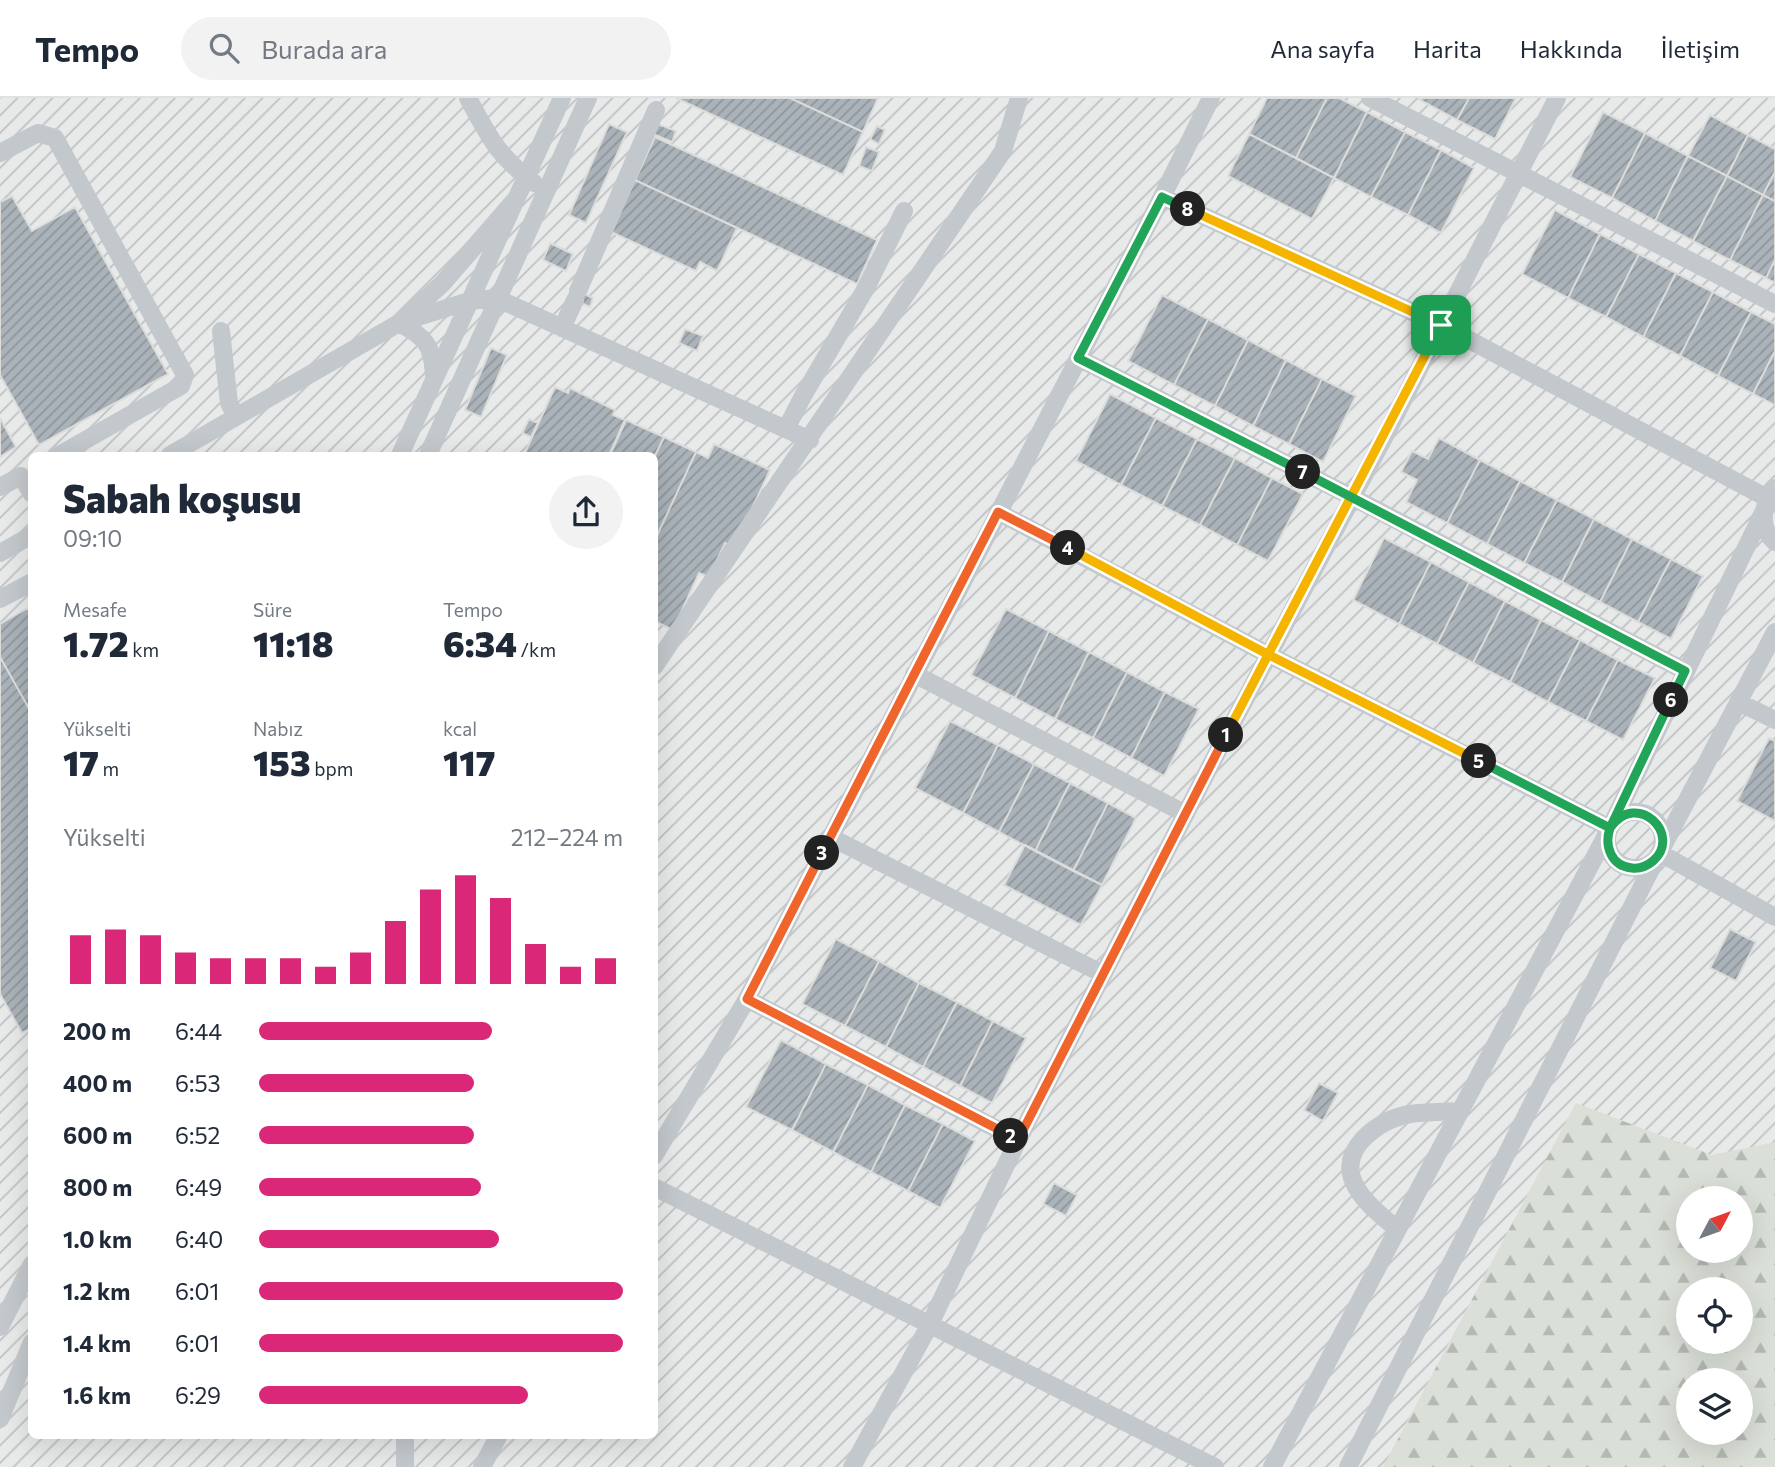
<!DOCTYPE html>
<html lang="tr">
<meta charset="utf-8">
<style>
body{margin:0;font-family:Commissioner,sans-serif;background:#f2f2f3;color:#1f2937;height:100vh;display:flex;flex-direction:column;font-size:26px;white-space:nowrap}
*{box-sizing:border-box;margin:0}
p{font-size:23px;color:#747a83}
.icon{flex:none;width:38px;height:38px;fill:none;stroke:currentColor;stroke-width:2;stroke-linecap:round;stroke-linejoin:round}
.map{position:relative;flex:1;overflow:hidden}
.side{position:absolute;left:28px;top:354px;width:630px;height:987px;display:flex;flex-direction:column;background:#fff;border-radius:10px;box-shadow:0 7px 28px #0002}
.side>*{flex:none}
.needle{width:46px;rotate:49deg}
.tools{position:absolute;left:1676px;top:1088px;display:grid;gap:14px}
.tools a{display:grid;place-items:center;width:77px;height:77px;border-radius:50%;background:#fff;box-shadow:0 7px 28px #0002;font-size:35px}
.pin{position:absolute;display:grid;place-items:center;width:60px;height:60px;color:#fff;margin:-30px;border-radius:14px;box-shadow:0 4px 10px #0006}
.km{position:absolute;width:35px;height:35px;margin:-18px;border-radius:50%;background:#222;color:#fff;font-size:19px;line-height:35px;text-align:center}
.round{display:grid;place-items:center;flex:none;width:74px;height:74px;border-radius:37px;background:#f2f2f3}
.summary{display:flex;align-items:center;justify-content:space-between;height:119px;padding:0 35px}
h1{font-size:38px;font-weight:800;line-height:52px}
.stats{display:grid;grid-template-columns:repeat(3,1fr);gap:10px;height:119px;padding:7px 35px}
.stats div{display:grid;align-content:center}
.stats b{font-size:35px;font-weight:800}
.stats small{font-size:19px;font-weight:400}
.stats p{font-size:19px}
.chart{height:196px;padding:14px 35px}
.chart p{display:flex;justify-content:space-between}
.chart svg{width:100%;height:126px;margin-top:7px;stroke:#db2777;stroke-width:6}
ul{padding:0 35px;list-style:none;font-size:23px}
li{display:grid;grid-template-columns:112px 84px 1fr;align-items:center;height:52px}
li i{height:18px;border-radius:9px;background:#db2777}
header{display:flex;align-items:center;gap:42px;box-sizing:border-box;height:98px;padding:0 35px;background:#fff;border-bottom:2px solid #e0e1e3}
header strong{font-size:33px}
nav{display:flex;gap:38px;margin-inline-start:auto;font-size:24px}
.search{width:490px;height:63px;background:#f2f2f3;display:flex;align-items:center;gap:18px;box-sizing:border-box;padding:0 24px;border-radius:38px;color:#747a83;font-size:26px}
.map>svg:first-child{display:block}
.industrial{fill:url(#industrial-furrows);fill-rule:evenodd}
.forest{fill:url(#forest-firs);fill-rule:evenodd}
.building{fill:url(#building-hatch);stroke:#dcdcda;stroke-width:2}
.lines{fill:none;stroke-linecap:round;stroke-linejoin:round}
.minor{stroke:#c3c8cc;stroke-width:18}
.split-1-casing{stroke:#fff;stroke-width:14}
.split-2-casing{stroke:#fff;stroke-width:14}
.split-3-casing{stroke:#fff;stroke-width:14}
.split-4-casing{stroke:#fff;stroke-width:14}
.split-5-casing{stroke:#fff;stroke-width:14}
.split-6-casing{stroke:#fff;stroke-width:14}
.split-7-casing{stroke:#fff;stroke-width:14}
.split-8-casing{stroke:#fff;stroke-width:14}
.split-9-casing{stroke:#fff;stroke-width:14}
.split-1{stroke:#f5b400;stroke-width:9}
.split-2{stroke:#f0652b;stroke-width:9}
.split-3{stroke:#f0652b;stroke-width:9}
.split-4{stroke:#f0652b;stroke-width:9}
.split-5{stroke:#f5b400;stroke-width:9}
.split-6{stroke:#22a559;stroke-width:9}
.split-7{stroke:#22a559;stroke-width:9}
.split-8{stroke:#22a559;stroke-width:9}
.split-9{stroke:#f5b400;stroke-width:9}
</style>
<header>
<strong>Tempo</strong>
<div class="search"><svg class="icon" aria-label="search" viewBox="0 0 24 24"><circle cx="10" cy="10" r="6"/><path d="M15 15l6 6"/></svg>Burada ara</div>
<nav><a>Ana sayfa</a><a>Harita</a><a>Hakkında</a><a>İletişim</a></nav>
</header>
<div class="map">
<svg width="1775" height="1369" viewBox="0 0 1775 1369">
<defs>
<pattern id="industrial-furrows" width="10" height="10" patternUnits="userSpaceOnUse" patternTransform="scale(1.75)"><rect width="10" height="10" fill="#e8e9e9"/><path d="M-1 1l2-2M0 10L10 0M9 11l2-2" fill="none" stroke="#c0c1c2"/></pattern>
<pattern id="forest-firs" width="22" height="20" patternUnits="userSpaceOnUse" patternTransform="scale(1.75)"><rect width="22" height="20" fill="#dadfd7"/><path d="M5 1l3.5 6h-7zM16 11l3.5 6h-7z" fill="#b4b9b4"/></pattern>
<pattern id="building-hatch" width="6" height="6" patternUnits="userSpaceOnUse" patternTransform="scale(1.75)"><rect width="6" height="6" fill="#aab3b9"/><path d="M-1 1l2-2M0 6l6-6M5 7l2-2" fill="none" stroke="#8e969c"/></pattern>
</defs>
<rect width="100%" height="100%" fill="#fafaf8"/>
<path class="industrial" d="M0 0H1775V1369H0ZM32 357H654V1337H32ZM1689 1101H1741V1153H1689ZM1689 1192H1741V1244H1689ZM1689 1283H1741V1335H1689Z"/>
<path class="forest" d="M1576 1005 1712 1057 1775 1044V1369H1383ZM1689 1101H1741V1153H1689ZM1689 1192H1741V1244H1689ZM1689 1283H1741V1335H1689Z"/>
<path class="building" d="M676 0H790L863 34 843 77Z
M790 0H878L863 34Z
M1267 0H1327L1296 60 1249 36Z
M1327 0H1339L1367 14 1334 80 1296 60Z
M1422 0H1469L1457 22 1420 2Z
M1469 0H1516L1495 41 1457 22Z
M1367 14 1405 34 1371 99 1334 80Z
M1603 14 1645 35 1612 100 1570 79Z
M1710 17 1748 37 1727 78 1688 58Z
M653 24 676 33 672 44 648 34Z
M609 26 627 34 586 125 569 117Z
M877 28 885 32 879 46 870 41Z
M1405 34 1441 52 1408 117 1371 99Z
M1645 35 1688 58 1655 123 1612 100Z
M1249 36 1334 80 1312 121 1228 78Z
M1748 37 1775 51V74L1763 97 1727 78Z
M655 39 877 142 857 186 635 82Z
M866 49 879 54 872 73 859 68Z
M1441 52 1474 70 1441 135 1408 117Z
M1688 58 1727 78 1693 143 1655 123Z
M1775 74V103L1763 97Z
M1727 78 1763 97 1730 162 1693 143Z
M635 82 737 130 717 173 700 164 696 173 611 134Z
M1763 97 1775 103V162L1766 180 1730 162Z
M12 98 32 133 75 109 168 276 39 347 0 277V104Z
M1555 112 1600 136 1568 200 1522 176Z
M1600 136 1639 156 1606 219 1568 200Z
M550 145 573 156 566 173 543 162Z
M1639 156 1676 175 1643 239 1606 219Z
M1775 162V185L1766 180Z
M1676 175 1713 194 1680 258 1643 239Z
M572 190 593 200 590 209 568 199Z
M1713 194 1751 214 1718 278 1680 258Z
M1162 197 1208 221 1174 287 1128 263Z
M1751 214 1775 226V253L1753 296 1718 278Z
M1208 221 1248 242 1215 308 1174 287Z
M685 231 703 238 697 253 679 245Z
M1248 242 1286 262 1253 328 1215 308Z
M491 250 507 257 481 319 465 312Z
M1775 253V307L1753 296Z
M1286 262 1322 281 1289 346 1253 328Z
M1322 281 1356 298 1323 364 1289 346Z
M555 289 568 295 570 290 615 312 613 317 625 322 609 357H524Z
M1110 296 1156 320 1121 387 1076 363Z
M0 320 16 349 0 359Z
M1156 320 1197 341 1162 408 1121 387Z
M529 321 538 325 531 339 522 335Z
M626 322 664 339 654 360V357H610Z
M664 339 696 354 654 444V360Z
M1439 340 1480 362 1447 425 1406 404 1417 382 1401 374 1412 353 1428 361Z
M1197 341 1235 360 1200 427 1162 408Z
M714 346 770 372 734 449 725 445 709 479 699 475 673 532 654 523V444L696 354 708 360Z
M1235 360 1272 380 1237 447 1200 427Z
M1480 362 1520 383 1487 446 1447 425Z
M1272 380 1303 396 1268 463 1237 447Z
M1520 383 1557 402 1524 465 1487 446Z
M1557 402 1594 421 1562 484 1524 465Z
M1594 421 1632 441 1600 504 1562 484Z
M1384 440 1431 464 1399 526 1353 502Z
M1632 441 1671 461 1638 524 1600 504Z
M1671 461 1703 478 1671 541 1638 524Z
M1431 464 1469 484 1437 546 1399 526Z
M1469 484 1505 503 1473 565 1437 546Z
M1505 503 1541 522 1510 584 1473 565Z
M28 510 32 515V616L0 559V526Z
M1006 511 1049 533 1015 600 971 577Z
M1541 522 1580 542 1548 604 1510 584Z
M1049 533 1089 554 1055 621 1015 600Z
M1580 542 1618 562 1586 623 1548 604Z
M1089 554 1127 574 1093 640 1055 621Z
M0 559 32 616V930L22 935 0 896Z
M1618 562 1655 580 1623 642 1586 623Z
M1127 574 1165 594 1131 660 1093 640Z
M1165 594 1199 611 1164 678 1131 660Z
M950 623 998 647 963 715 915 690Z
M1769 640 1775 643V723L1737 703Z
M998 647 1034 666 999 734 963 715Z
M1034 666 1070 685 1035 753 999 734Z
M1070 685 1108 705 1073 773 1035 753Z
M1108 705 1136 720 1102 787 1073 773Z
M1025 747 1102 787 1081 827 1004 787Z
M1730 831 1756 844 1736 883 1710 870Z
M836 841 879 863 845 928 802 906Z
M879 863 919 885 886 949 845 928Z
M919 885 957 904 923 969 886 949Z
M957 904 993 923 960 988 923 969Z
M993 923 1026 940 992 1005 960 988Z
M781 942 826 966 792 1032 746 1009Z
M826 966 868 987 833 1054 792 1032Z
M1319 985 1338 995 1323 1023 1304 1012Z
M868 987 905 1007 871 1074 833 1054Z
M905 1007 943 1026 908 1093 871 1074Z
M943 1026 975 1043 940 1110 908 1093Z
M1054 1085 1077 1097 1066 1118 1043 1106Z"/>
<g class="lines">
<path class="minor" d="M468 0C489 39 497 57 534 85
M1370 0 1775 206
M0 55 38 35 55 40 185 277 181 288 59 357
M1162 99 1441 227 1769 401
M578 193 656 12
M399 225 469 203 496 200 810 342
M399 225C426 239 433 248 434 279
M562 230 575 202
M221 233 229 305 236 319
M1078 260 1352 399 1685 573
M786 331 803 298 866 190 904 113
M170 357 399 225 442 186 515 102
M400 357 562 0
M428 357 588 0
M0 389 21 378 32 396
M1765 409C1762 423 1764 434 1775 444
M998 414 1269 557 1610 730
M0 455 32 437
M0 501 32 484
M654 569 1003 53 1019 0
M914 576 1186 716
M1738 604 1775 622
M1607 742a28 28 0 1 1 56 0a28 28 0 1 1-56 0Z
M830 739 1103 876
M1660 755 1775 819
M747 901 1018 1042
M654 1058 747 901 1162 99 1211 0
M654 1089 1215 1369
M1397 1131C1369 1108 1330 1077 1363 1041 1376 1028 1392 1019 1410 1016 1426 1014 1443 1014 1459 1013
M0 1229 32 1166
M0 1321 32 1244
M405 1337V1369
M482 1369 499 1337
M852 1369 929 1228 1018 1042 1221 647 1387 334 1557 0
M1272 1369 1610 730 1775 390
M1348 1369 1651 771 1775 534"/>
</g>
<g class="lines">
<g class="split-1-casing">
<path id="split-1" d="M1226 637 1441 227"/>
</g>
<g class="split-2-casing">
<path id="split-2" d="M1011 1038 1018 1042 1226 637"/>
</g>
<g class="split-3-casing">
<path id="split-3" d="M822 755 747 901 1011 1038"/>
</g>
<g class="split-4-casing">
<path id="split-4" d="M822 755 998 414 1068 450"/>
</g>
<g class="split-5-casing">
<path id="split-5" d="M1068 450 1269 557 1479 663"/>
</g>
<g class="split-6-casing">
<path id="split-6" d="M1479 663 1610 730C1637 691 1683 737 1653 763 1647 768 1640 771 1632 770 1611 768 1604 748 1610 730L1671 602"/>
</g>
<g class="split-7-casing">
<path id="split-7" d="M1303 374 1685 573 1671 602"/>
</g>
<g class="split-8-casing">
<path id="split-8" d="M1188 111 1162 99 1078 260 1303 374"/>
</g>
<g class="split-9-casing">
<path id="split-9" d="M1188 111 1441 227"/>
</g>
<use href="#split-1" class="split-1"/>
<use href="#split-2" class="split-2"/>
<use href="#split-3" class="split-3"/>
<use href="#split-4" class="split-4"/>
<use href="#split-5" class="split-5"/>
<use href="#split-6" class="split-6"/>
<use href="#split-7" class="split-7"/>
<use href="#split-8" class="split-8"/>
<use href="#split-9" class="split-9"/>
</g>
</svg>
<div class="tools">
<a><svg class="needle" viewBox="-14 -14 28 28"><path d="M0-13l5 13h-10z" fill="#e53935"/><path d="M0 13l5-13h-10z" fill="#747a83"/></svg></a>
<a><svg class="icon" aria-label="locate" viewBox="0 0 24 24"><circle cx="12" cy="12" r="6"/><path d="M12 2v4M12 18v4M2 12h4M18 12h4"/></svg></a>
<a><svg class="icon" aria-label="layers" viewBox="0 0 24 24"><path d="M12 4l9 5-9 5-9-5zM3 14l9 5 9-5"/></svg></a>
</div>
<div class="pin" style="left:1441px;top:227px;background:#1e9e55"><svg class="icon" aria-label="arrive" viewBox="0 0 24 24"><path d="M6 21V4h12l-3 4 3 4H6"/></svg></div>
<b class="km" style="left:1226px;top:637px">1</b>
<b class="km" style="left:1011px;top:1038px">2</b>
<b class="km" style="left:822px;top:755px">3</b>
<b class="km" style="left:1068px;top:450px">4</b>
<b class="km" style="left:1479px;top:663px">5</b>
<b class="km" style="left:1671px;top:602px">6</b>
<b class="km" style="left:1303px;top:374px">7</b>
<b class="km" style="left:1188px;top:111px">8</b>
<section class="side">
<div class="summary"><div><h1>Sabah koşusu</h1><p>09:10</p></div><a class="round"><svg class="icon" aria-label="share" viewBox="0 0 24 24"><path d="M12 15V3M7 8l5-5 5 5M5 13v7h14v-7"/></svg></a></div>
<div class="stats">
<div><p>Mesafe</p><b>1.72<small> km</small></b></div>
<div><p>Süre</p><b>11:18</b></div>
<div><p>Tempo</p><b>6:34<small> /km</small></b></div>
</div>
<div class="stats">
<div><p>Yükselti</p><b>17<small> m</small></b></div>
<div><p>Nabız</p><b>153<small> bpm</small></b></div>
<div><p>kcal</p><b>117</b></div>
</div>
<div class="chart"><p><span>Yükselti</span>212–224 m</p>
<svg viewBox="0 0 160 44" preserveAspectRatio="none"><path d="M5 44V27M15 44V25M25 44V27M35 44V33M45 44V35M55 44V35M65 44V35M75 44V38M85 44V33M95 44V22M105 44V11M115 44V6M125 44V14M135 44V30M145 44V38M155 44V35"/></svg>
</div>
<ul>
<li><b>200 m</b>6:44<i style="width:64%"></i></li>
<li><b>400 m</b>6:53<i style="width:59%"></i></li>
<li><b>600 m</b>6:52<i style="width:59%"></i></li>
<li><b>800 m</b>6:49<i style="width:61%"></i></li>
<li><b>1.0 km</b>6:40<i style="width:66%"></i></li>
<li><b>1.2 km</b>6:01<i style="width:100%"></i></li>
<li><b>1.4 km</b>6:01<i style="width:100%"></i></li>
<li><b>1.6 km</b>6:29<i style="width:74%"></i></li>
</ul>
</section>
</div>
